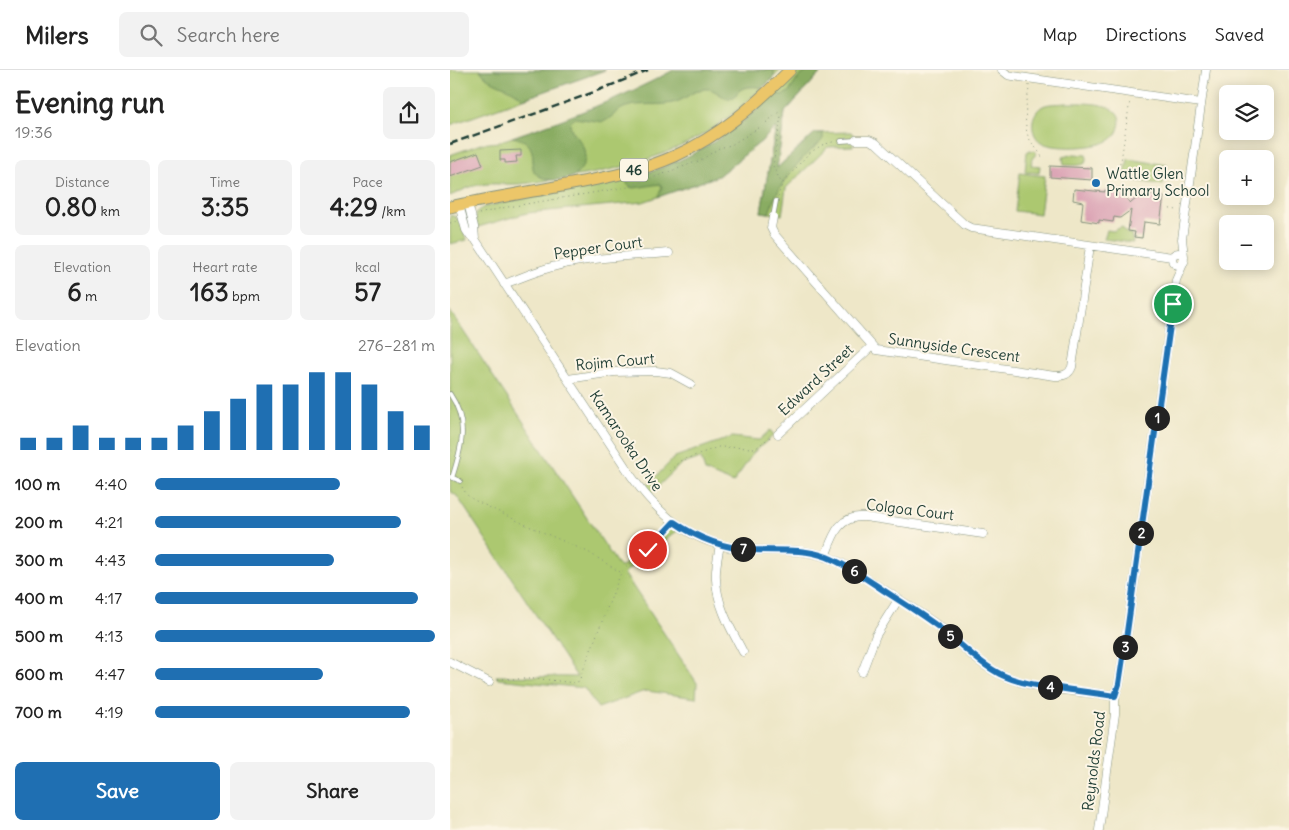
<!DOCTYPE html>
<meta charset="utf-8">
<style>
body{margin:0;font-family:Delius,sans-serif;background:#f2f2f2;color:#222;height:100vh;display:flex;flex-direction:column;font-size:19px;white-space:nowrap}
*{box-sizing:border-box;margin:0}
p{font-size:16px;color:#767676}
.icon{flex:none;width:28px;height:28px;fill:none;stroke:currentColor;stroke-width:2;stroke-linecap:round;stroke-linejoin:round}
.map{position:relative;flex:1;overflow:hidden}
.side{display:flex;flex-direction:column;background:#fff;width:450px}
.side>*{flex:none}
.controls{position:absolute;left:769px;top:15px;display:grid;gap:10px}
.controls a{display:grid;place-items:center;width:55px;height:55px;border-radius:8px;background:#fff;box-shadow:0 2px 12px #0003;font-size:25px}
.pin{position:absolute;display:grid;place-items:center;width:42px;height:42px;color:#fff;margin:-21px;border:2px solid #fff;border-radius:50%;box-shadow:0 1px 5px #0007}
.km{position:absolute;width:25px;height:25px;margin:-12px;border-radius:50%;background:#222;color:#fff;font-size:14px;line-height:25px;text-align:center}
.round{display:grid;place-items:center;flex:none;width:52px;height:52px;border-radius:8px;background:#f2f2f2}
.summary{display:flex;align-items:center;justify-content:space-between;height:85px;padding:0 15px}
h1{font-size:28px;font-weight:700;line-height:38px}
.metrics{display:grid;grid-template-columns:repeat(3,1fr);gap:8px;height:85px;padding:5px 15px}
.metrics div{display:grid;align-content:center;border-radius:8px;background:#f2f2f2;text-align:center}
.metrics b{font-size:25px;font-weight:700}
.metrics small{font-size:14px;font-weight:400}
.metrics p{font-size:14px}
.chart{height:140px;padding:10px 15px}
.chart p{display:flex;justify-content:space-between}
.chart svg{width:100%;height:90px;margin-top:5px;stroke:#1f6fb2;stroke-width:6}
.primary-button{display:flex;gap:10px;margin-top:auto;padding:10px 15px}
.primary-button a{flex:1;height:58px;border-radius:8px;background:#1f6fb2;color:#fff;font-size:20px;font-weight:700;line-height:58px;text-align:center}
.primary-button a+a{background:#f2f2f2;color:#222}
ul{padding:0 15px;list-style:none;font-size:16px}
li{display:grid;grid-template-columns:80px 60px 1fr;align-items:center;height:38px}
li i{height:12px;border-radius:6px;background:#1f6fb2}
header{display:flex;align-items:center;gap:30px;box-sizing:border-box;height:70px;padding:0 25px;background:#fff;border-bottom:1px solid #e0e0e0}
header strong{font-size:24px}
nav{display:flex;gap:28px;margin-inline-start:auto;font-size:18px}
.search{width:350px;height:45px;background:#f2f2f2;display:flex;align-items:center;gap:12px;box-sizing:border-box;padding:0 18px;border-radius:8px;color:#767676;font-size:19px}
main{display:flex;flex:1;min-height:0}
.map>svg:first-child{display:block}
.green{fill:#acc86f;stroke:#668252}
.forest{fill:#89ac62;stroke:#54744b}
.building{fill:#daa1b3}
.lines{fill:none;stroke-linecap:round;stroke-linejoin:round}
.service-casing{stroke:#86927e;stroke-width:5.5}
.minor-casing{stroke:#86927e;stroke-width:9}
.primary-casing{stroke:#86927e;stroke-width:13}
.path{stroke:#86927e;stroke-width:1;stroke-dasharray:1 4;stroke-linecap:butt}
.service{stroke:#fff;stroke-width:4}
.minor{stroke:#fff;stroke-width:8}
.primary{stroke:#ecc669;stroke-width:11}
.rail{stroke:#1f3d34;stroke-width:2.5;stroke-dasharray:8 4;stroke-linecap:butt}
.route-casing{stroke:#fff;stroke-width:10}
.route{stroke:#1f6fb2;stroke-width:6}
.poi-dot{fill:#1f6fb2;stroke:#fcf5e5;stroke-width:2}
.labels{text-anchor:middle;stroke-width:4;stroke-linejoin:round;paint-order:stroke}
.shield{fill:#fcf5e5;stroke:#617469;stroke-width:1}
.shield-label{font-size:14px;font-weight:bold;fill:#1f3d34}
.poi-label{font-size:15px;fill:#1f3d34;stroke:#fcf5e5;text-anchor:start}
.street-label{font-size:15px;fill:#1f3d34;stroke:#fcf5e5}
</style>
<header>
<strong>Milers</strong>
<div class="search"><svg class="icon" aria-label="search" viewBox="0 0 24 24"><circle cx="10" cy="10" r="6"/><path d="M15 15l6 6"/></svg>Search here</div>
<nav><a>Map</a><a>Directions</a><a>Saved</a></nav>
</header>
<main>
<section class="side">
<div class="summary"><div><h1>Evening run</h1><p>19:36</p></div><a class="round"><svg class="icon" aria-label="share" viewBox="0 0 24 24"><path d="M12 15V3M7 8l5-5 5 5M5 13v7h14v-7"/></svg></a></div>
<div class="metrics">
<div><p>Distance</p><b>0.80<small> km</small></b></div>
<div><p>Time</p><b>3:35</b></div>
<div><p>Pace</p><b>4:29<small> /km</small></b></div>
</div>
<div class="metrics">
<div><p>Elevation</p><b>6<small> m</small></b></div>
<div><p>Heart rate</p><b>163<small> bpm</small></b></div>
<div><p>kcal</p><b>57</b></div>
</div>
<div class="chart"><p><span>Elevation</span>276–281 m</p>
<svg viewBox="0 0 160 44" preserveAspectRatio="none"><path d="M5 44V38M15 44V38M25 44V32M35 44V38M45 44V38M55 44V38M65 44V32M75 44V25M85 44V19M95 44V12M105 44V12M115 44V6M125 44V6M135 44V12M145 44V25M155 44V32"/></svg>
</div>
<ul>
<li><b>100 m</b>4:40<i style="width:66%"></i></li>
<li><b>200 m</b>4:21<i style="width:88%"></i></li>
<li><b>300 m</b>4:43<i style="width:64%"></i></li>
<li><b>400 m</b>4:17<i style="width:94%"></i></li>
<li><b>500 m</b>4:13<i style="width:100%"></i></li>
<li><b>600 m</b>4:47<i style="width:60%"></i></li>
<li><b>700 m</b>4:19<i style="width:91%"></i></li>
</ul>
<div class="primary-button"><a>Save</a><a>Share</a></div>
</section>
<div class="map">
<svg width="839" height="760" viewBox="0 0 839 760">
<rect width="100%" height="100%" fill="#fcf5e5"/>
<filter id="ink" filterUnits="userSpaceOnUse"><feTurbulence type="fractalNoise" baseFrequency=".02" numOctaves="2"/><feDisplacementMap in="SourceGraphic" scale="10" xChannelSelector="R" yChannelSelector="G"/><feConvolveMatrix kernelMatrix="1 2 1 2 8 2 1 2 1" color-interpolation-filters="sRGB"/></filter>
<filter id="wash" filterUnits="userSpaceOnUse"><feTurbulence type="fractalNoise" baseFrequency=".0096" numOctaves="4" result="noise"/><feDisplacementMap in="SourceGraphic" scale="20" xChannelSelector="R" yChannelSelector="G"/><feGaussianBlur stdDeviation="1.12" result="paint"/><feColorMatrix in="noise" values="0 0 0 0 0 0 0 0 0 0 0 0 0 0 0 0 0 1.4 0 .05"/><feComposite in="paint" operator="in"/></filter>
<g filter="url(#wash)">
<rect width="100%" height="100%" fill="#eee7c8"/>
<path class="green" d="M0 0H155L0 55Z
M224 0H331C310 20 289 40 265 57 218 88 162 102 107 109 95 111 82 113 70 114 54 115 39 112 24 116 15 118 8 123 0 126V85L31 74 48 72 130 44 183 21Z
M349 0H373L335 42 327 98 365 63 401 62 403 64V76L378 77 336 118 332 145 311 142 326 57 313 70 268 106 193 132 77 143 28 157C25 147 23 143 34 137 92 122 155 120 212 99 266 79 309 40 349 0Z
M615 33C632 33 680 30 668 60 666 65 663 69 658 71 646 78 603 80 591 72 579 64 580 43 593 36 599 33 608 34 615 33Z
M580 80 585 81 586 84 582 89 581 95 590 96 589 103 575 102 577 82Z
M624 84 636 85C642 98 622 95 614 95L613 87Z
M678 89 717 95 713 115 674 109Z
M570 103 595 106 590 144 565 141Z
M0 145C13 147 12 160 17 170L0 174Z
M672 157 676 163 681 164 683 173 654 169 657 160 663 161Z
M0 241 170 498 198 476 215 452 227 461 174 503 247 613 246 628 197 621 192 622 148 638 134 618 48 609 46 606 127 607 7 426 0 421Z
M320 360 324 365 304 382 283 413 255 401 251 388 230 395 200 424 195 418 225 387 282 367 309 370Z"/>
<path class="forest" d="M30 0H155L73 29C60 14 41 17 30 0Z
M224 0H324V7L312 18C306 16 295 16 290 20 286 22 286 27 282 28 273 31 266 17 254 19 243 20 236 29 226 32 210 37 192 32 176 37 167 40 162 48 153 52L125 48 120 53C120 65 135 69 135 87 135 93 131 100 127 104 117 112 91 113 84 101 82 97 83 94 83 90 83 75 76 69 62 67 118 48 172 28 224 0Z
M359 0H373L335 42 327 98 365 63H373V69C368 76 360 80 355 86 337 105 327 119 319 143L311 142 326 57 313 70 268 106 208 127 212 117 210 114 184 118C178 117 177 114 175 109 238 93 279 66 326 23L332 25 339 22 349 7Z"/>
<g id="blocks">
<path class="building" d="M71 80V86H66L67 92 55 93V90H50V81Z
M28 82 33 95 0 107V92Z
M600 96 642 98V110L600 107Z
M624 119 655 122V120L663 122 664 119 674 120 673 126 681 133 687 128 688 122 714 126 710 154 694 152 692 168 684 167 685 162 678 161 681 140 670 148 664 147 663 152 649 150V153L631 150 633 132 623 130Z"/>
</g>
</g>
<g filter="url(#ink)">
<use href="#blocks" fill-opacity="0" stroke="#86927e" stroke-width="1"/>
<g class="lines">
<g class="service-casing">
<path id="service" d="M391 71 406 70
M323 147 326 131
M0 324C19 352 12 377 2 408
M1 407 10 411"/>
</g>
<g class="minor-casing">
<path id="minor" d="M552 0 558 5 563 6 751 33
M406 70H419L426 73 515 155 521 158 722 187
M18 133 24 157 25 169
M9 135 16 160 20 166 25 169 182 407C212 450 250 478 304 480 335 481 360 478 389 492 405 500 419 511 434 520 454 533 475 546 494 560 513 576 530 596 554 606 585 620 631 621 665 626
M323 147 321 158 324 164 426 280 605 306C613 306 619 305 622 297L640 176
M722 189a6 6 0 1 1 12 0a6 6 0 1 1-12 0Z
M734 186 732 169 756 0
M54 214C71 208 88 200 106 196 143 187 181 186 219 183
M118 309 164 302 206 301 221 303 241 314
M328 364 422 276
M270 475C268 486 265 498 266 509 267 536 281 559 293 582
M375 487C383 466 388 445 415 447L533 464
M0 592 39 612
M412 602 426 565 448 530
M649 760 665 644V626L669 614 677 562 726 210 734 192"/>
</g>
<g class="primary-casing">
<path id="primary" d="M0 137C42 128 85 121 127 113 160 107 194 100 225 86 270 66 306 34 340 0"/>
</g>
<path class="path" d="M579 15C579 21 578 25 577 31 575 41 575 53 577 63 580 74 590 80 593 90
M330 42 331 46 323 96 332 114
M665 107 666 98 671 91 680 30
M328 127 332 114 358 84 372 75 386 71
M715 138 727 140
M29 144 52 138 178 117 251 90 269 78 281 75 312 56 330 41
M0 153 6 151
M12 417 17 425 24 430 74 454 138 482 170 502
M201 418 230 391 268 377 306 378 320 367
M48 609H91L125 613 129 611 170 505C176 495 186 490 195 483 204 476 211 467 218 458"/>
<use href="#service" class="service"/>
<use href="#minor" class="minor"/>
<use href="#primary" class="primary"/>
<path class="rail" d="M0 74C66 50 133 28 198 0"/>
</g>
</g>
<g class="lines" filter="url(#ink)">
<g class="route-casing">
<path id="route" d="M198 480 224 452C247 468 273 478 302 480 327 481 352 478 377 487 397 495 415 508 433 520 455 534 478 548 499 565 515 578 530 594 550 604 568 613 588 616 608 618 627 621 646 623 665 626L669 614 677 562 723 234"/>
</g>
<use href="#route" class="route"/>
</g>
<circle class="poi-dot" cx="646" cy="113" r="5"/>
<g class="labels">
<rect class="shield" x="170" y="88.5" width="28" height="23" rx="4"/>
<g class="shield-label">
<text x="184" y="105">46</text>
</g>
<g class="poi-label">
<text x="656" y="109">Wattle Glen<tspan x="656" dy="17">Primary School</tspan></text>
</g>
<g class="street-label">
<text transform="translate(148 178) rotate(-8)" y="5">Pepper Court</text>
<text transform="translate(504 278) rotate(8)" y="5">Sunnyside Crescent</text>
<text transform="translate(165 292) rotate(-5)" y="5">Rojim Court</text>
<text transform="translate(366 310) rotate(-43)" y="5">Edward Street</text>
<text transform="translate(176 371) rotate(56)" y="5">Kamarooka Drive</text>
<text transform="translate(460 440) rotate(7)" y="5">Colgoa Court</text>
<text transform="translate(644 691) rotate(-83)" y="5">Reynolds Road</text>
</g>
</g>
</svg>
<div class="controls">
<a><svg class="icon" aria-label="layers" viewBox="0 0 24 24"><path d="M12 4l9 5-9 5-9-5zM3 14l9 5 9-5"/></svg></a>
<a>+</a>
<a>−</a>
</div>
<div class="pin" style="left:723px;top:234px;background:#1e9e55"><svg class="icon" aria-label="arrive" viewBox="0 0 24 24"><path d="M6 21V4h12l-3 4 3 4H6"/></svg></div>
<div class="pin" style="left:198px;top:480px;background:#d93025"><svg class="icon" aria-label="check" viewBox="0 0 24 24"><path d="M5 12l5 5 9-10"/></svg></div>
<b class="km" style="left:707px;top:348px">1</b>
<b class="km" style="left:691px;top:463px">2</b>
<b class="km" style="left:675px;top:577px">3</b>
<b class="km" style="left:600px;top:617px">4</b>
<b class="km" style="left:500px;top:566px">5</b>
<b class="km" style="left:404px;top:501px">6</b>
<b class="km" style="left:293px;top:479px">7</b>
</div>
</main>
